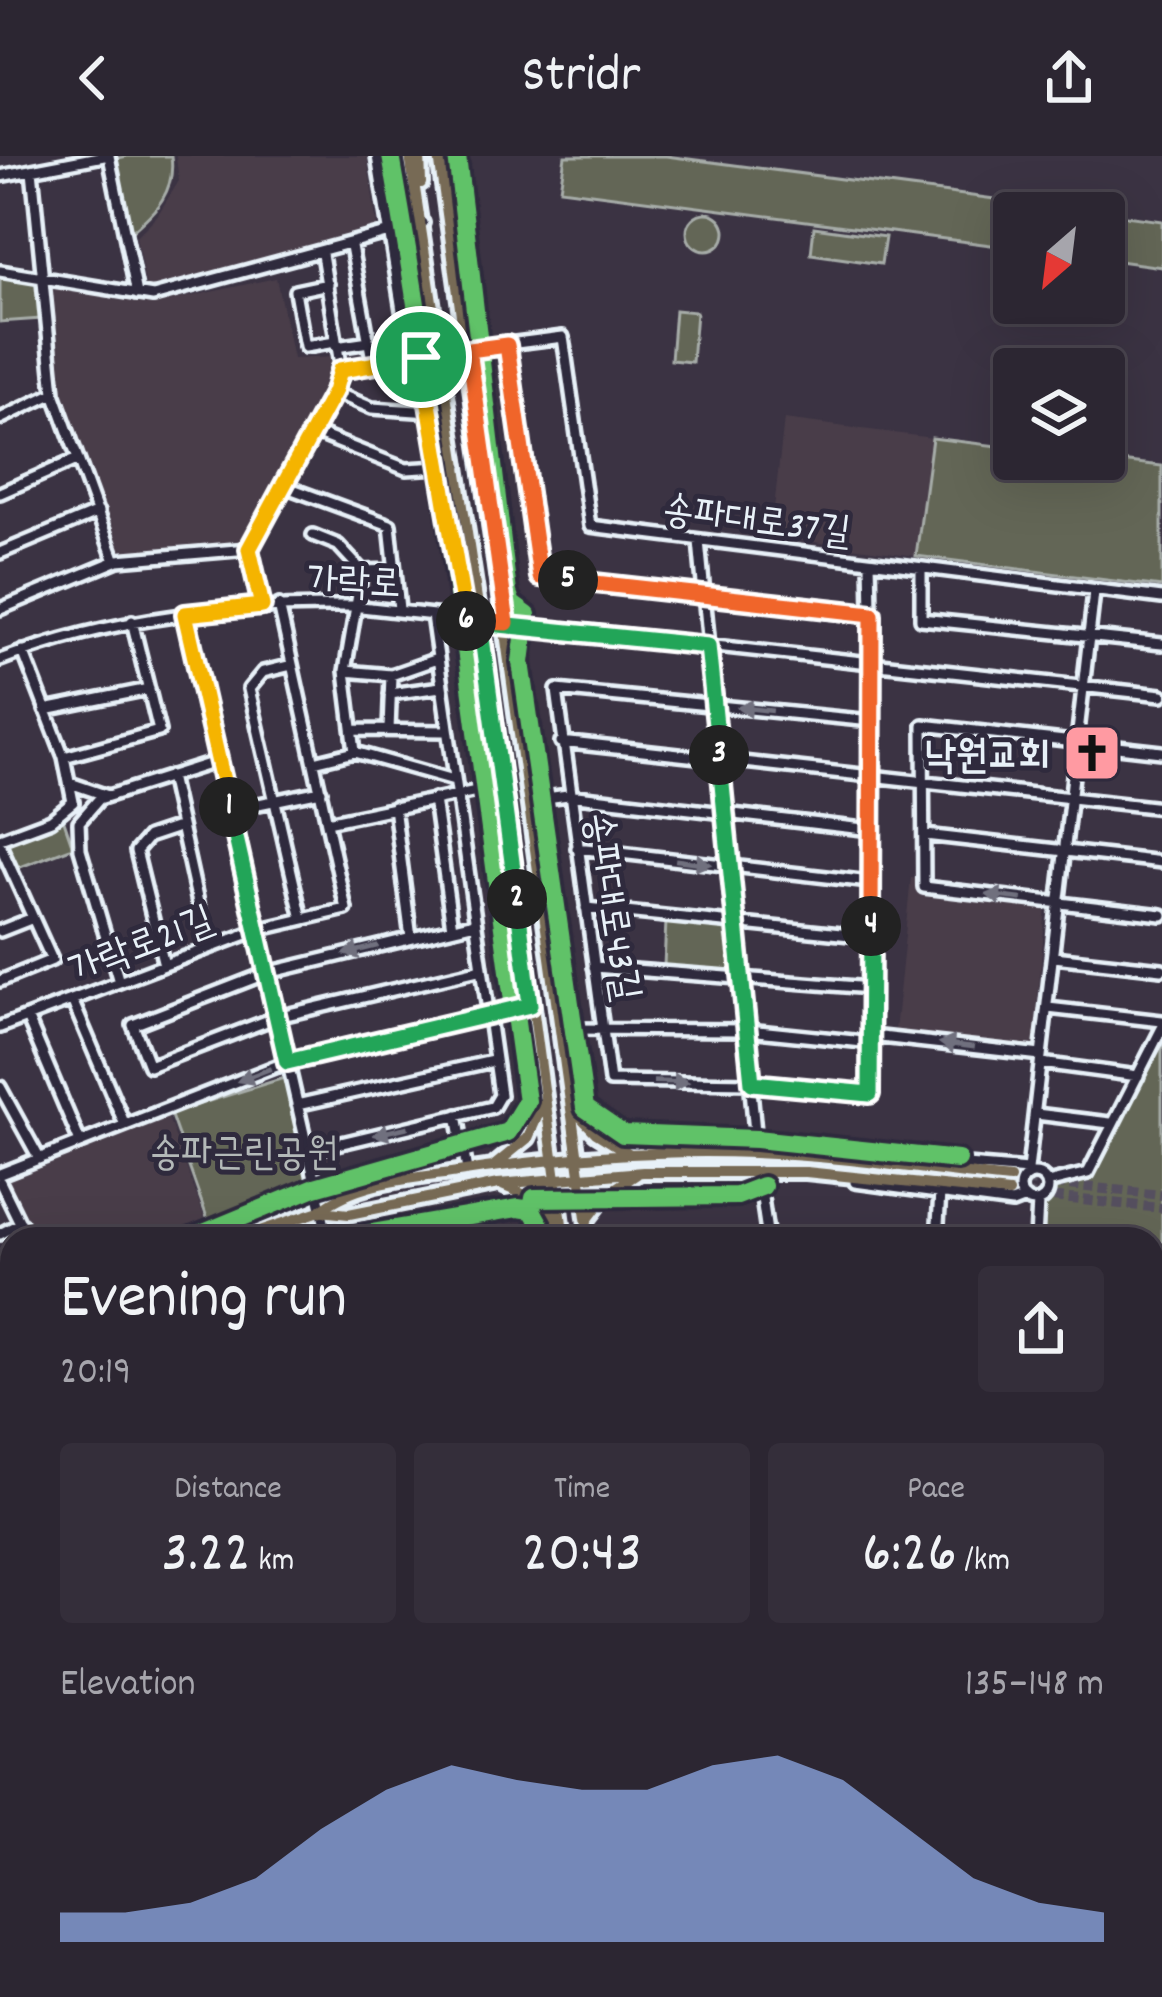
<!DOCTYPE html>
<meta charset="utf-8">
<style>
body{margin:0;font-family:Dekko,"Poor Story",sans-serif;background:#342e3a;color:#f1f3f6;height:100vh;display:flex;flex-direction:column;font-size:45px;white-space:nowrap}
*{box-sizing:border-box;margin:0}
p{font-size:39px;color:#a6a5ac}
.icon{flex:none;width:66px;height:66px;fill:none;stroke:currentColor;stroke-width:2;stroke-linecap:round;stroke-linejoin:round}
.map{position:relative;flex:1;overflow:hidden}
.drawer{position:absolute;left:0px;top:1071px;width:1164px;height:771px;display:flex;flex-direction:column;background:#2c2632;border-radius:36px 36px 0 0;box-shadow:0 12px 48px #0002,0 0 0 3px #48434d}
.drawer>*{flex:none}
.needle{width:78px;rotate:208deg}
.fabs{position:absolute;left:993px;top:36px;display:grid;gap:24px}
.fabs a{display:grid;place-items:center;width:132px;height:132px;border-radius:12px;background:#2c2632;box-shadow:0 12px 48px #0002,0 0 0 3px #48434d;font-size:60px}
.pin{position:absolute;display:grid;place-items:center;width:102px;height:102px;color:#fff;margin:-51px;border:6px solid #fff;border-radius:50%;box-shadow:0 3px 12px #0007}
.km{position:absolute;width:60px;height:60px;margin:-30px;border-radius:50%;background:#222;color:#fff;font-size:33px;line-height:60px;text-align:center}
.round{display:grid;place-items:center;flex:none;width:126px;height:126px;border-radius:12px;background:#342e3a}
.summary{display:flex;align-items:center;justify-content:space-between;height:204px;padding:0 60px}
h1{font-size:66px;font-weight:600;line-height:90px}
.metrics{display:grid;grid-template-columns:repeat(3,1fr);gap:18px;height:204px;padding:12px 60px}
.metrics div{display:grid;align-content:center;border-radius:12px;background:#342e3a;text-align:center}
.metrics b{font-size:60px;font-weight:600}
.metrics small{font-size:33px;font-weight:400}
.metrics p{font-size:33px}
.chart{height:336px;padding:24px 60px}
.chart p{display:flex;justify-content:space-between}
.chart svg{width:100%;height:216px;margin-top:12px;fill:#95b2f1;opacity:.7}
header{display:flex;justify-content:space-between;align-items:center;height:156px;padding:0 60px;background:#2c2632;font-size:54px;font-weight:600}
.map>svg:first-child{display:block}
.built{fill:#4a3e4a}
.green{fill:#646657;stroke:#a6aca8;stroke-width:3}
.water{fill:#4a6373;stroke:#899ca8;stroke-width:3}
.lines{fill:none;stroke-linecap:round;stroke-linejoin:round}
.major-tunnel{stroke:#55505e;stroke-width:10;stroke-dasharray:10 5;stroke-linecap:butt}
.minor-casing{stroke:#e8f1f8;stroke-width:18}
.major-casing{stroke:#e8f1f8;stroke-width:20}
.minor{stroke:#2f2a3d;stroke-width:9}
.major{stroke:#776a54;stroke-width:10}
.rail-casing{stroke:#e8f1f8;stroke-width:8}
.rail{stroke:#2f2a3d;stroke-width:3;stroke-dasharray:9;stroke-linecap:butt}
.cycleway-casing{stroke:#2f2a3d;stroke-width:26}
.cycleway{stroke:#61c268;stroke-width:18}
.oneway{fill:#70707e}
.split-1-casing{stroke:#fff;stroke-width:24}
.split-2-casing{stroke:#fff;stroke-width:24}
.split-3-casing{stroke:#fff;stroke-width:24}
.split-4-casing{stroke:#fff;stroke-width:24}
.split-5-casing{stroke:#fff;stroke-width:24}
.split-6-casing{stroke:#fff;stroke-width:24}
.split-7-casing{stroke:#fff;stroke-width:24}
.split-1{stroke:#f5b400;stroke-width:15}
.split-2{stroke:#22a559;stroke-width:15}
.split-3{stroke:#22a559;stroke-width:15}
.split-4{stroke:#22a559;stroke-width:15}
.split-5{stroke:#f0652b;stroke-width:15}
.split-6{stroke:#f0652b;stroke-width:15}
.split-7{stroke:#f5b400;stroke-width:15}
.labels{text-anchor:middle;stroke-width:10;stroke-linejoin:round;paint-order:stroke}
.street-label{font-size:39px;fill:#e8f1f8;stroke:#2f2a3d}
.poi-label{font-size:39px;font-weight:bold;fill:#e8f1f8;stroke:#2f2a3d;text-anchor:end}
.park-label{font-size:39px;fill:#b3b9b8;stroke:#2f2a3d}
</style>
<header><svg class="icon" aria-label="back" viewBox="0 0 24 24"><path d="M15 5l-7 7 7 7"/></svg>Stridr<svg class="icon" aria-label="share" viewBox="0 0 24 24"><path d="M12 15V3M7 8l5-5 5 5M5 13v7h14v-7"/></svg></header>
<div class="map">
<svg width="1162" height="1841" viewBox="0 0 1162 1841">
<rect width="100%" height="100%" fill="#3b3343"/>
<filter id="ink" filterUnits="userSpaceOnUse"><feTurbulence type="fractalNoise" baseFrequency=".00833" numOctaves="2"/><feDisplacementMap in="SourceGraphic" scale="24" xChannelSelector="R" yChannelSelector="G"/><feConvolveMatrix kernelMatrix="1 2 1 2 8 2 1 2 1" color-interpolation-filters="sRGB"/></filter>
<g filter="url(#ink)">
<path class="built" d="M176 0H367L378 78 164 132H146L136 81 157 60 179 25Z
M276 122 293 203 336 201 340 218 248 390 117 401 57 237 42 124 164 146Z
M784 263 932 282 916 400 771 380Z
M911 722 1047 737 1034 890 895 876Z
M167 959 208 1071 181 1083H31L1 1020Z"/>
<path class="green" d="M127 0H171C176 36 156 55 130 77L114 3Z
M565 0H666L1101 57H1014V92L560 33Z
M1104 57 1162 65V111L1104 103Z
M687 76a19 19 0 1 1 38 0a19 19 0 1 1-38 0Z
M814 71 885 81 881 108 811 98Z
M0 119 36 125 41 163 0 166Z
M675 154 696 156 692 206 671 204Z
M932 282 1014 292V303H1104L1162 310V431L916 400Z
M63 662 73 691 15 713 3 685Z
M666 765 724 768 732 814 664 810Z
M1162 872V1170L1152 1168V1083H1043L1044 1046 1053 1027 1089 1019Z
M284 922 314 1029 210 1070 170 957Z
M1152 1570 1162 1572V1841H52L53 1830H1152Z"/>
<path class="water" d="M1152 1638 1162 1639V1841H1130L1115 1830H1152Z
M131 1830H619L620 1841H118Z
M747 1830H886L894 1841H748Z"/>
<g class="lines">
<path class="major-tunnel" d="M1010 1023 1162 1039
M1009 1037 1162 1052"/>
<g class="minor-casing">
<path id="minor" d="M109 0 137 138
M377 0 410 203
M32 14 54 237 115 405
M0 20 104 0
M351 90 373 209
M0 115 153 140 423 67
M328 128 295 135 305 191 335 186
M507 189 540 421 871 458
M336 191 369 186
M469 193 563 181 590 370 1162 442
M340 214 437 197
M334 236 372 252 446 257
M0 263 54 237
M313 276 406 313 458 310
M284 330 390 369 399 453
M0 337 78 303
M313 379 338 389 362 415 345 515 355 596
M699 385 757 997
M249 393 342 221 322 98
M249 393 261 450
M0 397 98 356
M870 407C873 511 870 615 870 719 871 791 875 866 870 938L752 927 610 925 557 534 872 565
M921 414V463L1162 488
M362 415 395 414
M0 453 118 404 249 393
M185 457 328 1083
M0 504C114 460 232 449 352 450L1162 539
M292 509 263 516 249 533 302 763
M345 515 391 519 437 503
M390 538 441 531
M45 554 149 533
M353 574 447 575
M389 574 391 519
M561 586 1162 652
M1162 596 923 569 924 731 1162 759
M64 601 159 575 132 465
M314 606 355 596 454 624
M170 620 208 792
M70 627 108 640
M434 643 452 772
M531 644 568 639 872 674
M394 651 411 782
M230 654 321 635
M327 666 501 630
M925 679 1162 706
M0 683 51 664 73 646 64 601 23 495
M0 689 52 804 0 825
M577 692 870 726
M586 752 870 781
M475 767 267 817 133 869 149 910 277 861 482 813
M0 775 33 762
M1054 801 1162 813
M164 809 136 695 148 681 181 670
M594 811 871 832
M119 826 80 693 79 666 99 643 219 605
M72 844 125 969
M1048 852 1162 865
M27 861 80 986
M0 871 257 774 346 753 279 449
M564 873 748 874 873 887
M872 880 1041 899
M1041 907 1138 920
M0 931 39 1002
M297 949 493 905
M1036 958 1110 967
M457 959 467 1014
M308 995 493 951 500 939 432 459
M867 1001 1028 1014V1020
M1028 1014 1094 436
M758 1015 768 1083
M0 1018 287 906 530 849
M1020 1032a14 14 0 1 1 28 0a14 14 0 1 1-28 0Z
M0 1026 28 1083
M855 1026 1012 1047 1025 1042
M1047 1027 1088 1017 1162 872
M0 1078 21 1067
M937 1083 940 1037
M1036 1083 1038 1046
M0 1131 12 1124
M1152 1177 1162 1179
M1152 1239 1162 1240
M0 1273 12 1266
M1152 1292H1162
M0 1324 12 1317
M1152 1342H1162
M0 1363 12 1384
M1152 1392H1162
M0 1426 12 1418
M1152 1444H1162
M0 1475 12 1468
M1152 1496H1162
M0 1524 12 1518
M1152 1559 1162 1560
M0 1573 12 1566
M0 1606 12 1623
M0 1708 12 1700"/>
</g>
<g class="major-casing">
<path id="major" d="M410 0 490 529 564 1083
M420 0 421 27
M439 0 589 1083
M575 955 596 977 630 998
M495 1009 528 982 544 945
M504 1030 540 1045 561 1069
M321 1054C356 1026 408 1023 451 1017 550 1002 654 993 754 997 839 1000 925 1014 1010 1023
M587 1064 607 1038 637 1018
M236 1083 320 1055 349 1058 498 1028 643 1016H806L1009 1037
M0 1200 12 1193
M0 1712 12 1729
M0 1738 12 1754
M664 1830 666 1841
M699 1830 700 1841
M32 1841 33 1830"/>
</g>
<use href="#minor" class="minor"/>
<use href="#major" class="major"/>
<g class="rail-casing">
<path id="rail" d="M987 1830 995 1841
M1063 1841 1070 1830"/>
</g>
<use href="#rail" class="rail"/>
<g class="cycleway-casing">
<path id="cycleway" d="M457 0 508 437 512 448 527 459 521 506 585 952 623 978 756 983 958 1004
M189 1083 315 1031 508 976 527 945C482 630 447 313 391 0
M336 1083 518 1052 532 1054
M548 1083 532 1054 534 1042 737 1040 763 1030"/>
</g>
<use href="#cycleway" class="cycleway"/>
</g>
<defs><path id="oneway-solid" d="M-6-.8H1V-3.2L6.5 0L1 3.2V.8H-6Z" transform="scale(3)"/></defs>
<g class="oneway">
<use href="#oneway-solid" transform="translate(755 553) rotate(-174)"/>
<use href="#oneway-solid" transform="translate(693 706) rotate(7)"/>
<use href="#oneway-solid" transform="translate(1004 741) rotate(-173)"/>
<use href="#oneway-solid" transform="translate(361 794) rotate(166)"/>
<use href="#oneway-solid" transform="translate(957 889) rotate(-173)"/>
<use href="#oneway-solid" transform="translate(254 919) rotate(159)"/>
<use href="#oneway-solid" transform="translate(671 926) rotate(1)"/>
<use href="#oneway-solid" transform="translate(391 975) rotate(167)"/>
</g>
</g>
<g class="lines" filter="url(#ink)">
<g class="split-1-casing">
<path id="split-1" d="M229 651 185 458 262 450 249 393 334 236 340 214 421 201"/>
</g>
<g class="split-2-casing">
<path id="split-2" d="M229 651 287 906 530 849 517 743"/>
</g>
<g class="split-3-casing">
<path id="split-3" d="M517 743 480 467 708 490 719 599"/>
</g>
<g class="split-4-casing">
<path id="split-4" d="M719 599 752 927 870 938 871 770"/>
</g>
<g class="split-5-casing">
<path id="split-5" d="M568 424 872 458 871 770"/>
</g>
<g class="split-6-casing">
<path id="split-6" d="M466 465 507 467 469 194 507 189 540 421 568 424"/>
</g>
<g class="split-7-casing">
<path id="split-7" d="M421 201 466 465"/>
</g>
<use href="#split-1" class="split-1"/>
<use href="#split-2" class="split-2"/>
<use href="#split-3" class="split-3"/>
<use href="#split-4" class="split-4"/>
<use href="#split-5" class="split-5"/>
<use href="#split-6" class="split-6"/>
<use href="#split-7" class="split-7"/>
</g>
<defs>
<g id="church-square" transform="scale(3)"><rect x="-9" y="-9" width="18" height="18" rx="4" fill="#ff9aa2" stroke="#2f2a3d"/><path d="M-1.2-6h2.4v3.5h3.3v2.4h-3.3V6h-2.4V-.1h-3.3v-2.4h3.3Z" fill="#111"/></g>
</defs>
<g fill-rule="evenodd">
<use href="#church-square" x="1092" y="597"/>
</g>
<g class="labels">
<g class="street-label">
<text transform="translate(757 362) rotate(7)" y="14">송파대로37길</text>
<text transform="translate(354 423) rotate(3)" y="14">가락로</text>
<text transform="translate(615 750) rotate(81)" y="14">송파대로43길</text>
<text transform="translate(140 786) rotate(-21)" y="14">가락로21길</text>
</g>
<g class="poi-label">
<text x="1050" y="611">낙원교회</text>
</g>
<g class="park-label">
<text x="244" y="1008">송파근린공원</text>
</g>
</g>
</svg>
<div class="fabs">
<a><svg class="needle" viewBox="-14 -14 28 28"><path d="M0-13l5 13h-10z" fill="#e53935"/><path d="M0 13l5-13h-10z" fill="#a6a5ac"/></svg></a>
<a><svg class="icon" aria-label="layers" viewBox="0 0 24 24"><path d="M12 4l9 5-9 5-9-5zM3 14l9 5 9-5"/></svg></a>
</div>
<div class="pin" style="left:421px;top:201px;background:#1e9e55"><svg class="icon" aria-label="arrive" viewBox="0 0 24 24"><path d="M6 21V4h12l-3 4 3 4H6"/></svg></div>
<b class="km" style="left:229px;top:651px">1</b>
<b class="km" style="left:517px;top:743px">2</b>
<b class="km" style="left:719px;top:599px">3</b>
<b class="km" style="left:871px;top:770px">4</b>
<b class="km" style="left:568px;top:424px">5</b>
<b class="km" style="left:466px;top:465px">6</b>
<section class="drawer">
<div class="summary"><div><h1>Evening run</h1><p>20:19</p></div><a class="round"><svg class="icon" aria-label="share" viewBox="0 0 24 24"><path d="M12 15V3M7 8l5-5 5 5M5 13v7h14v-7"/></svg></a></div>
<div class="metrics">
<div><p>Distance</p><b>3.22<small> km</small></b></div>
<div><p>Time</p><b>20:43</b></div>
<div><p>Pace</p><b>6:26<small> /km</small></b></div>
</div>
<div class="chart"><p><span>Elevation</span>135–148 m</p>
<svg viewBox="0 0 160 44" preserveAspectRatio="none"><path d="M0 44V38L10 38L20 36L30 31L40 21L50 13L60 8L70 11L80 13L90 13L100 8L110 6L120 11L130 21L140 31L150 36L160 38V44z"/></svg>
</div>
</section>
</div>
